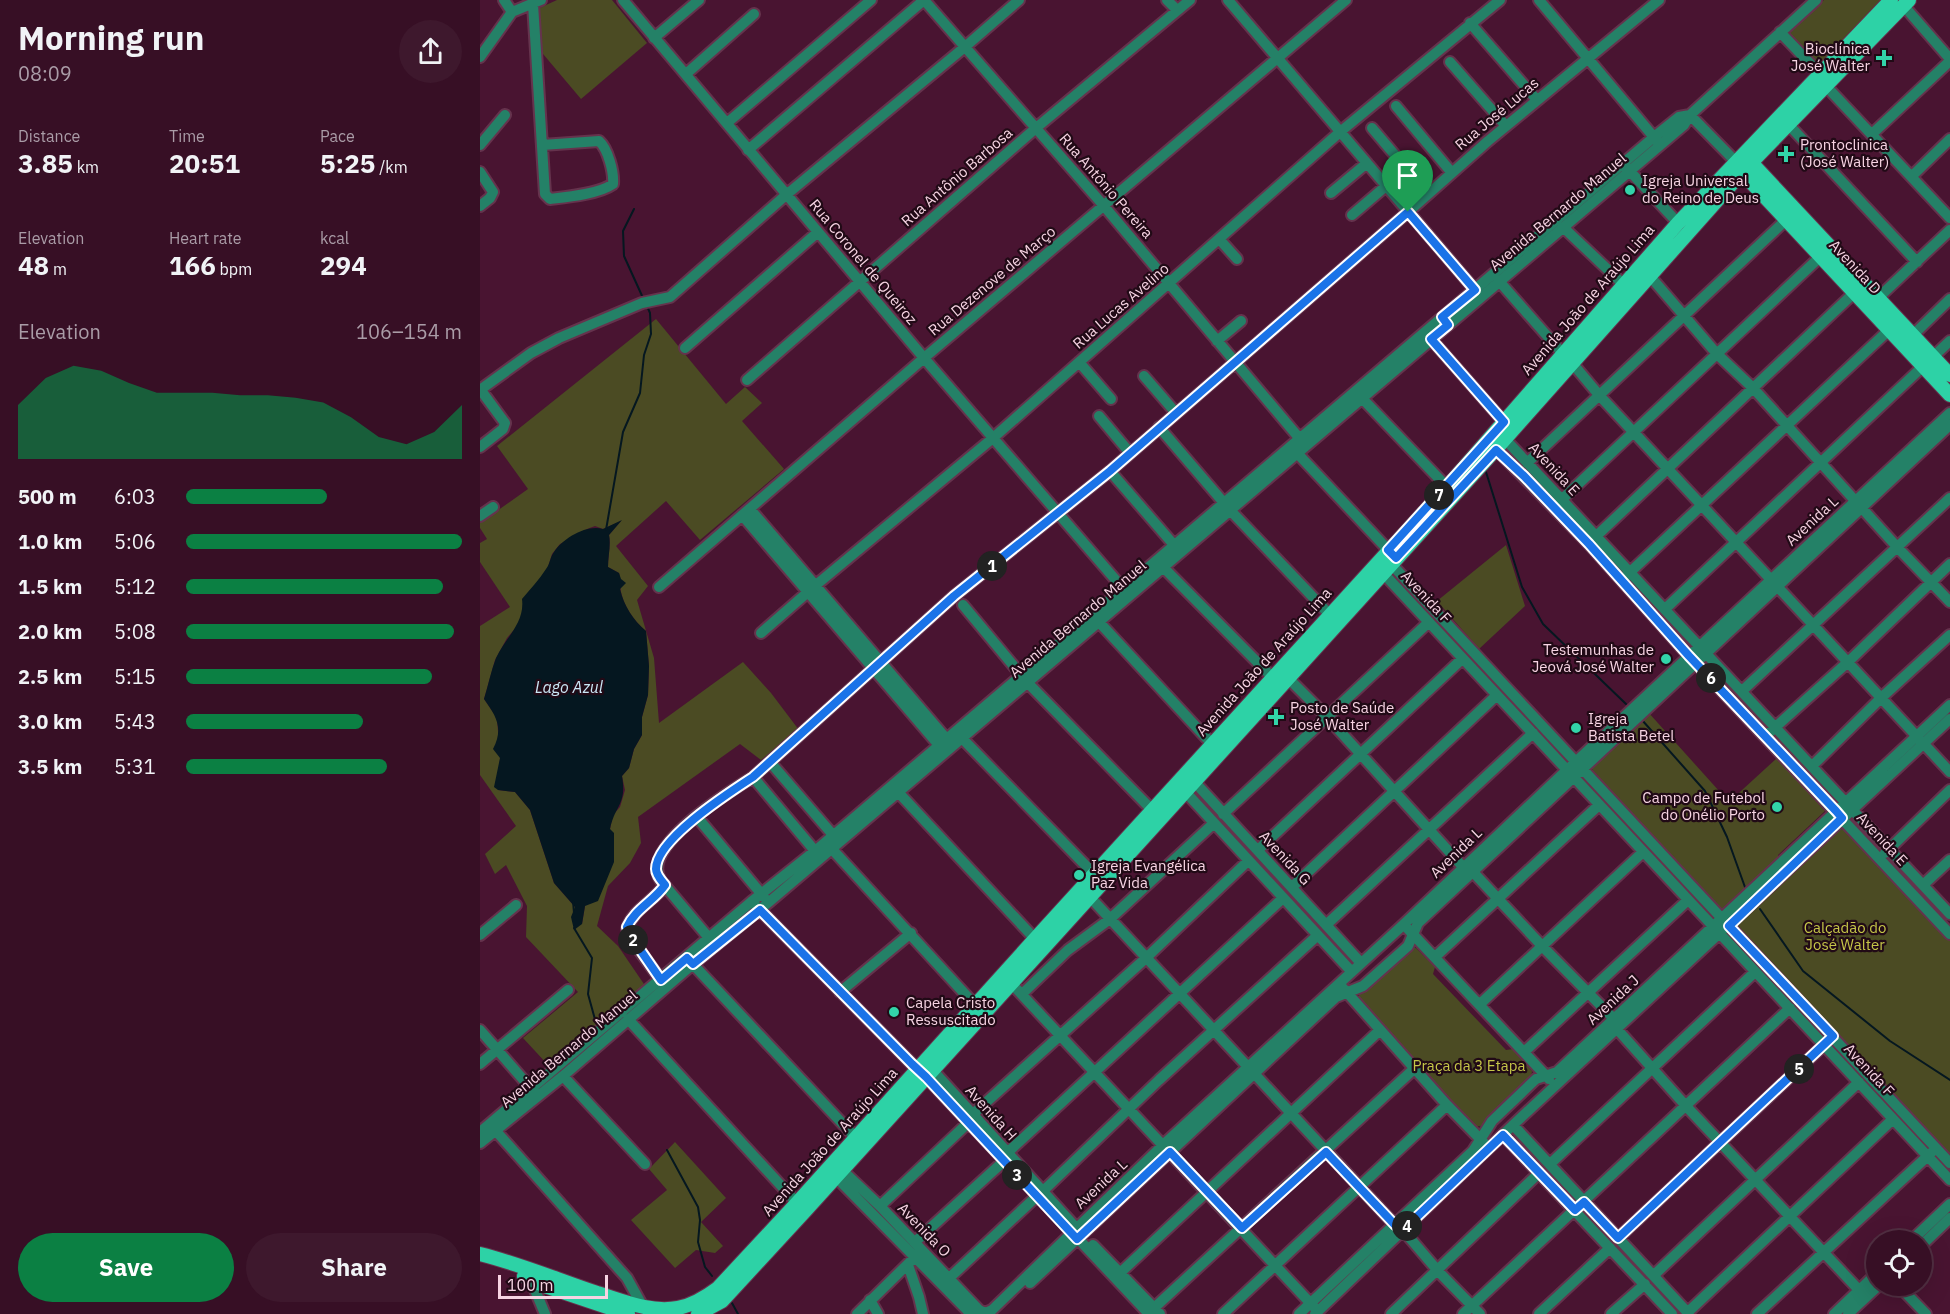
<!DOCTYPE html>
<meta charset="utf-8">
<style>
body{margin:0;font-family:"IBM Plex Sans",sans-serif;background:#3e182d;color:#f1f3f6;height:100vh;display:flex;flex-direction:column;font-size:22px;white-space:nowrap}
*{box-sizing:border-box;margin:0}
p{font-size:20px;color:#aa9ca7}
.icon{flex:none;width:33px;height:33px;fill:none;stroke:currentColor;stroke-width:2;stroke-linecap:round;stroke-linejoin:round}
.map{position:relative;flex:1;overflow:hidden}
.drawer{display:flex;flex-direction:column;background:#370f25;width:480px}
.drawer>*{flex:none}
.controls{position:absolute;left:1386px;top:1230px;display:grid;gap:12px}
.controls a{display:grid;place-items:center;width:66px;height:66px;border-radius:50%;background:#370f25;box-shadow:0 6px 24px #0002,0 0 0 2px #512f42;font-size:30px}
.scale{position:absolute;left:18px;bottom:15px;width:110px;box-sizing:border-box;padding-left:6px;border:3px solid #f7d4e3;border-top:0;font-size:16px;line-height:21px;white-space:nowrap;color:#f7d4e3;-webkit-text-stroke:4px #210a16;paint-order:stroke}
.pin{position:absolute;display:grid;place-items:center;width:51px;height:51px;color:#fff;margin:-62px -26px;border-radius:50% 50% 50% 0;rotate:-45deg;box-shadow:0 0 6px #0007}
.pin .icon{rotate:45deg}
.km{position:absolute;width:30px;height:30px;margin:-15px;border-radius:50%;background:#222;color:#fff;font-size:16px;line-height:30px;text-align:center}
.round{display:grid;place-items:center;flex:none;width:63px;height:63px;border-radius:32px;background:#3e182d}
.overview{display:flex;align-items:center;justify-content:space-between;height:102px;padding:0 18px}
h1{font-size:33px;font-weight:800;line-height:45px}
.stats{display:grid;grid-template-columns:repeat(3,1fr);gap:9px;height:102px;padding:6px 18px}
.stats div{display:grid;align-content:center}
.stats b{font-size:26px;font-weight:800}
.stats small{font-size:16px;font-weight:400}
.stats p{font-size:16px}
.chart{height:168px;padding:12px 18px}
.chart p{display:flex;justify-content:space-between}
.chart svg{width:100%;height:108px;margin-top:6px;fill:#0b8043;opacity:.7}
.action{display:flex;gap:12px;margin-top:auto;padding:12px 18px}
.action a{flex:1;height:69px;border-radius:36px;background:#0b8043;color:#fff;font-size:24px;font-weight:800;line-height:69px;text-align:center}
.action a+a{background:#3e182d;color:#f1f3f6}
ul{padding:0 18px;list-style:none;font-size:20px}
li{display:grid;grid-template-columns:96px 72px 1fr;align-items:center;height:45px}
li i{height:15px;border-radius:8px;background:#0b8043}
main{display:flex;flex:1;min-height:0}
.map>svg:first-child{display:block}
.green{fill:#4b4b23;fill-rule:evenodd}
.water{fill:#051720}
.lines{fill:none;stroke-linecap:round;stroke-linejoin:round}
.stream{stroke:#051720;stroke-width:2}
.minor-casing{stroke:#65334d;stroke-width:14}
.major-casing{stroke:#65334d;stroke-width:16}
.minor{stroke:#248167;stroke-width:10}
.major{stroke:#2dd2a6;stroke-width:14}
.route-casing{stroke:#fff;stroke-width:12}
.route{stroke:#1a73e8;stroke-width:8}
.poi-dot{fill:#32d4a9;stroke:#210a16;stroke-width:2}
.labels{text-anchor:middle;stroke-width:4.5;stroke-linejoin:round;paint-order:stroke}
.poi-label{font-size:15px;fill:#f7d4e3;stroke:#210a16;text-anchor:start}
.street-label{font-size:15px;fill:#f7d4e3;stroke:#210a16}
.park-label{font-size:15px;fill:#c5c648;stroke:#210a16}
.water-label{font-size:16px;font-style:italic;fill:#cae7f6;stroke:#210a16}
</style>
<main>
<section class="drawer">
<div class="overview"><div><h1>Morning run</h1><p>08:09</p></div><a class="round"><svg class="icon" aria-label="share" viewBox="0 0 24 24"><path d="M12 15V3M7 8l5-5 5 5M5 13v7h14v-7"/></svg></a></div>
<div class="stats">
<div><p>Distance</p><b>3.85<small> km</small></b></div>
<div><p>Time</p><b>20:51</b></div>
<div><p>Pace</p><b>5:25<small> /km</small></b></div>
</div>
<div class="stats">
<div><p>Elevation</p><b>48<small> m</small></b></div>
<div><p>Heart rate</p><b>166<small> bpm</small></b></div>
<div><p>kcal</p><b>294</b></div>
</div>
<div class="chart"><p><span>Elevation</span>106–154 m</p>
<svg viewBox="0 0 160 44" preserveAspectRatio="none"><path d="M0 44V22L10 11L20 6L30 8L40 13L50 17L60 17L70 17L80 18L90 18L100 19L110 21L120 27L130 35L140 38L150 33L160 22V44z"/></svg>
</div>
<ul>
<li><b>500 m</b>6:03<i style="width:51%"></i></li>
<li><b>1.0 km</b>5:06<i style="width:100%"></i></li>
<li><b>1.5 km</b>5:12<i style="width:93%"></i></li>
<li><b>2.0 km</b>5:08<i style="width:97%"></i></li>
<li><b>2.5 km</b>5:15<i style="width:89%"></i></li>
<li><b>3.0 km</b>5:43<i style="width:64%"></i></li>
<li><b>3.5 km</b>5:31<i style="width:73%"></i></li>
</ul>
<div class="action"><a>Save</a><a>Share</a></div>
</section>
<div class="map">
<svg width="1470" height="1314" viewBox="0 0 1470 1314">
<rect width="100%" height="100%" fill="#491431"/>
<path class="green" d="M77 0H132L167 43 101 99 58 48 55 10Z
M1344 0H1407L1340 68 1305 33Z
M176 319 246 404 265 387 282 403 262 421 304 469 220 540 186 501 136 546 168 586 157 600 174 658 179 723 263 662 291 693 319 730 281 760 260 744 158 817 161 843 150 863 128 886 117 926 138 946 166 987 68 1065 43 1038 98 992 46 937 47 906 26 865 15 874 5 854 36 826 0 775V626L30 607 0 562V543L7 539 0 528V523L48 489 17 446ZM141 521 129 535C131 545 128 556 128 567L139 573C141 580 140 586 141 592 144 607 155 622 166 631L169 666 168 695 162 717V735L154 749 149 768 142 776 145 790 140 807 133 815 130 829 105 906 102 924 95 907 74 883 50 810 35 792 18 790 20 758 17 718 4 699 15 660 27 638 39 624 44 610 68 567 72 554 80 544 107 529 115 526 123 529Z
M1026 545 1045 606 999 649 957 601Z
M1168 712 1249 802 1297 758 1345 811 1298 855 1300 858 1241 914 1110 767Z
M1361 823 1470 941V1158L1253 925Z
M929 948H936L955 967 953 974 1026 1050 1033 1049 1052 1071 1051 1078 1001 1126 993 1127 879 1002V994Z
M195 1142 246 1198 221 1222 243 1246 235 1253 216 1250 195 1268 151 1220 187 1190 169 1169Z"/>
<path class="water" d="M142 520 129 535C131 545 128 556 128 567L139 573 141 579 146 583 140 589C144 606 153 620 166 631L169 666 168 695 162 717V735L154 749 149 768 142 776C147 805 135 805 130 829L134 833V862L118 901 105 906 102 924 94 930 91 917 95 907 74 883 50 810 35 792 18 790 14 787 20 758 13 749C24 728 16 716 4 699 8 686 11 671 16 658 26 637 45 623 42 599 50 589 59 580 66 569 70 564 70 557 74 552 83 538 107 524 123 529Z"/>
<g class="lines">
<path class="stream" d="M154 209 143 231 144 256 163 298
M1006 472 1042 587 1063 624 1146 704
M126 530 143 432 160 393 164 355 171 334 170 313 167 306
M1162 720 1225 791 1247 837 1266 890
M93 901 94 913
M1280 909 1323 971 1410 1041 1470 1080
M94 928 112 958 108 994 116 1023
M187 1150 218 1207 220 1220 218 1242 225 1267 232 1276
M252 1303 258 1314"/>
<g class="minor-casing">
<path id="minor" d="M24 0 32 12
M143 0 444 358 647 593
M444 0 624 206 820 439 818 454 913 555
M687 0 697 10
M748 0 995 290
M1059 0 1178 142
M53 4 65 194 70 199C87 197 119 194 133 184 134 172 128 149 119 141L62 145
M1424 6 1470 59
M990 23 1057 100
M1300 32 1340 74
M174 38 219 0
M0 57 32 12 61 0
M970 62 1026 126
M206 74 274 14
M1346 86 1470 218
M916 106 972 173
M1210 115 1256 162
M247 123 391 0
M1309 125 1437 262
M892 128 948 194
M1392 134 1470 61
M0 145 25 115
M268 150 444 0
M1145 166 1198 223
M0 172 13 192 10 198 0 206
M1432 176 1470 139
M851 193 887 163
M872 215 906 186
M1083 227 1143 284
M740 240 757 259
M1169 275 1237 354 1273 388 1418 548 1470 602
M1019 281 1083 354
M1398 298 1470 230
M1433 335 1470 299
M951 339 1024 422
M737 341 761 321
M205 348 338 232
M599 362 631 399
M1093 364 1119 395 1470 772
M664 376 696 413
M267 380 556 128 710 0
M0 389 25 423 23 429 0 447
M0 390 51 353 79 338 162 303 190 297 306 195 486 46 539 0
M878 394 967 487
M619 416 650 453
M679 427 750 510 850 615
M1025 439 1470 914
M1016 449 1109 544 1209 656 1470 934
M1047 463 1307 219
M630 471 694 545
M1077 504 1341 256
M270 509 470 743
M262 515 463 750
M0 516 13 507
M1111 541 1375 292
M905 562 911 564 915 568 1470 1163
M683 567 793 678
M901 567 903 573 1470 1180
M1147 575 1410 329
M179 587 444 358 866 0
M483 605 542 676
M1185 609 1470 341
M619 622 732 744
M281 633 336 585 513 438 860 132 1020 0
M808 678 847 717 983 867
M547 682 672 810
M1262 691 1470 498
M476 732 614 874
M1290 732 1368 662 1470 564
M290 762 353 835
M1332 766 1401 698 1470 635
M273 777 335 851
M711 778 881 963
M700 786 871 971
M418 792 555 939
M743 814 949 622
M217 817 284 897
M351 848 495 1005
M778 850 982 659
M1405 853 1470 790
M993 872 1063 947 1134 1019
M1443 885 1470 860
M812 887 1017 695
M609 896 915 1225 923 1230 958 1271 1000 1314
M276 906 432 1064 446 1077 669 1314
M846 925 1053 733
M928 929 1069 1079
M0 935 36 905
M229 938 181 881C158 847 249 792 273 777L474 596 630 471 928 212 1008 141 1179 0
M955 957 1119 805
M208 959 376 1138
M181 980 154 943 147 929C152 910 174 901 185 885
M531 983 834 1307
M863 988 967 1105 1004 1143
M360 992 431 933
M542 994 588 950 630 919 734 823
M1000 1004 1163 852
M148 1019 317 1203
M1137 1029 1206 1106 1379 1290
M0 1030 55 1093
M1044 1052 1208 900
M0 1064 88 990
M449 1066 600 1232
M83 1076 165 1164
M492 1115 666 958 768 861
M1033 1125 1209 1314
M15 1130 138 1268 147 1278 163 1307
M0 1132 271 902 335 851 1174 137 1199 117 1210 115
M1023 1135 1192 1314
M0 1143 83 1076 213 964 289 902 1204 125 1210 115 1336 0
M527 1153 803 898
M1070 1164 1275 972
M362 1170 400 1206 499 1310 505 1313 512 1310 683 1145 923 925 1087 770 1470 413
M356 1177 491 1314
M563 1191 679 1080 838 935
M400 1206 488 1123
M1138 1238 1348 1041
M1432 1240 1470 1204
M435 1242 524 1161
M613 1245 680 1314
M1442 1245 1470 1218
M428 1265 439 1297 443 1314
M640 1273 900 1030
M1174 1275 1379 1082
M50 1278 65 1314
M465 1282 557 1196
M550 1283 856 997 883 986 928 946 938 923 1470 425
M1419 1286 1446 1314
M390 1300 398 1314
M674 1308 935 1068
M1208 1312 1413 1119
M377 1314 435 1257
M743 1314 967 1105
M819 1314 993 1151 1012 1121 1056 1079 1077 1072 1470 705
M835 1314 1033 1125 1470 719
M911 1314 1059 1173
M983 1314 1310 1008
M1059 1314 1130 1248
M1131 1314 1165 1284
M1277 1314 1451 1153
M1354 1314 1396 1274
M1368 1314 1398 1286"/>
</g>
<g class="major-casing">
<path id="major" d="M1267 158 1470 375
M1259 165 1270 181 1470 395
M0 1254C40 1264 78 1280 117 1293 143 1301 170 1313 198 1308 213 1305 226 1297 238 1288L317 1203 555 939 967 487 1198 223 1411 0
M44 1276 65 1286 148 1314
M218 1314 242 1301 325 1211 1016 449 1264 170 1429 0"/>
</g>
<use href="#minor" class="minor"/>
<use href="#major" class="major"/>
</g>
<g class="lines">
<g class="route-casing">
<path id="route" d="M928 212 995 290 962 317 968 325 951 339 1024 422 908 550 916 558 1016 450 1044 476 1109 544 1209 656 1356 811 1362 818 1249 926 1353 1036 1138 1238 1104 1202 1095 1210 1023 1135 923 1230 915 1225 846 1152 762 1228 690 1152 597 1239 446 1077 432 1064 280 910 213 964 207 958 181 980 150 935 147 927C155 909 174 901 185 885 181 880 176 875 176 869 176 839 250 792 273 777L474 596 630 471Z"/>
</g>
<use href="#route" class="route"/>
</g>
<g class="poi-dot">
<path d="M1401 49h6v6h6v6h-6v6h-6v-6h-6v-6h6z"/>
<path d="M1303 145h6v6h6v6h-6v6h-6v-6h-6v-6h6z"/>
<circle cx="1150" cy="190" r="6"/>
<circle cx="1186" cy="659" r="6"/>
<path d="M793 708h6v6h6v6h-6v6h-6v-6h-6v-6h6z"/>
<circle cx="1096" cy="728" r="6"/>
<circle cx="1297" cy="807" r="6"/>
<circle cx="599" cy="875" r="6"/>
<circle cx="414" cy="1012" r="6"/>
</g>
<g class="labels">
<g class="poi-label">
<text x="1390" y="54" text-anchor="end">Bioclínica<tspan x="1390" dy="17">José Walter</tspan></text>
<text x="1320" y="150">Prontoclinica<tspan x="1320" dy="17">(José Walter)</tspan></text>
<text x="1162" y="186">Igreja Universal<tspan x="1162" dy="17">do Reino de Deus</tspan></text>
<text x="1174" y="655" text-anchor="end">Testemunhas de<tspan x="1174" dy="17">Jeová José Walter</tspan></text>
<text x="810" y="713">Posto de Saúde<tspan x="810" dy="17">José Walter</tspan></text>
<text x="1108" y="724">Igreja<tspan x="1108" dy="17">Batista Betel</tspan></text>
<text x="1285" y="803" text-anchor="end">Campo de Futebol<tspan x="1285" dy="17">do Onélio Porto</tspan></text>
<text x="611" y="871">Igreja Evangélica<tspan x="611" dy="17">Paz Vida</tspan></text>
<text x="426" y="1008">Capela Cristo<tspan x="426" dy="17">Ressuscitado</tspan></text>
</g>
<g class="street-label">
<text transform="translate(1017 114) rotate(-40)" y="5">Rua José Lucas</text>
<text transform="translate(477 177) rotate(-41)" y="5">Rua Antônio Barbosa</text>
<text transform="translate(626 186) rotate(49)" y="5">Rua Antônio Pereira</text>
<text transform="translate(1078 212) rotate(-40)" y="5">Avenida Bernardo Manuel</text>
<text transform="translate(383 262) rotate(50)" y="5">Rua Coronel de Queiroz</text>
<text transform="translate(1375 267) rotate(47)" y="5">Avenida D</text>
<text transform="translate(512 281) rotate(-40)" y="5">Rua Dezenove de Março</text>
<text transform="translate(1108 300) rotate(-49)" y="5">Avenida João de Araújo Lima</text>
<text transform="translate(641 306) rotate(-41)" y="5">Rua Lucas Avelino</text>
<text transform="translate(1074 469) rotate(47)" y="5">Avenida E</text>
<text transform="translate(1332 521) rotate(-43)" y="5">Avenida L</text>
<text transform="translate(946 597) rotate(47)" y="5">Avenida F</text>
<text transform="translate(598 619) rotate(-40)" y="5">Avenida Bernardo Manuel</text>
<text transform="translate(784 662) rotate(-48)" y="5">Avenida João de Araújo Lima</text>
<text transform="translate(1402 839) rotate(47)" y="5">Avenida E</text>
<text transform="translate(976 853) rotate(-44)" y="5">Avenida L</text>
<text transform="translate(805 858) rotate(47)" y="5">Avenida G</text>
<text transform="translate(1133 1000) rotate(-43)" y="5">Avenida J</text>
<text transform="translate(89 1049) rotate(-40)" y="5">Avenida Bernardo Manuel</text>
<text transform="translate(1389 1070) rotate(47)" y="5">Avenida F</text>
<text transform="translate(511 1113) rotate(48)" y="5">Avenida H</text>
<text transform="translate(350 1142) rotate(-48)" y="5">Avenida João de Araújo Lima</text>
<text transform="translate(621 1184) rotate(-43)" y="5">Avenida L</text>
<text transform="translate(444 1230) rotate(46)" y="5">Avenida O</text>
</g>
<g class="park-label">
<text x="1365" y="933">Calçadão do<tspan x="1365" dy="17">José Walter</tspan></text>
<text x="989" y="1071">Praça da 3 Etapa</text>
</g>
<g class="water-label">
<text x="89" y="693">Lago Azul</text>
</g>
</g>
</svg>
<div class="controls">
<a><svg class="icon" aria-label="locate" viewBox="0 0 24 24"><circle cx="12" cy="12" r="6"/><path d="M12 2v4M12 18v4M2 12h4M18 12h4"/></svg></a>
</div>
<div class="scale">100 m</div>
<div class="pin" style="left:928px;top:212px;background:#1e9e55"><svg class="icon" aria-label="arrive" viewBox="0 0 24 24"><path d="M6 21V4h12l-3 4 3 4H6"/></svg></div>
<b class="km" style="left:512px;top:566px">1</b>
<b class="km" style="left:153px;top:940px">2</b>
<b class="km" style="left:537px;top:1175px">3</b>
<b class="km" style="left:927px;top:1226px">4</b>
<b class="km" style="left:1319px;top:1069px">5</b>
<b class="km" style="left:1231px;top:678px">6</b>
<b class="km" style="left:959px;top:495px">7</b>
</div>
</main>
